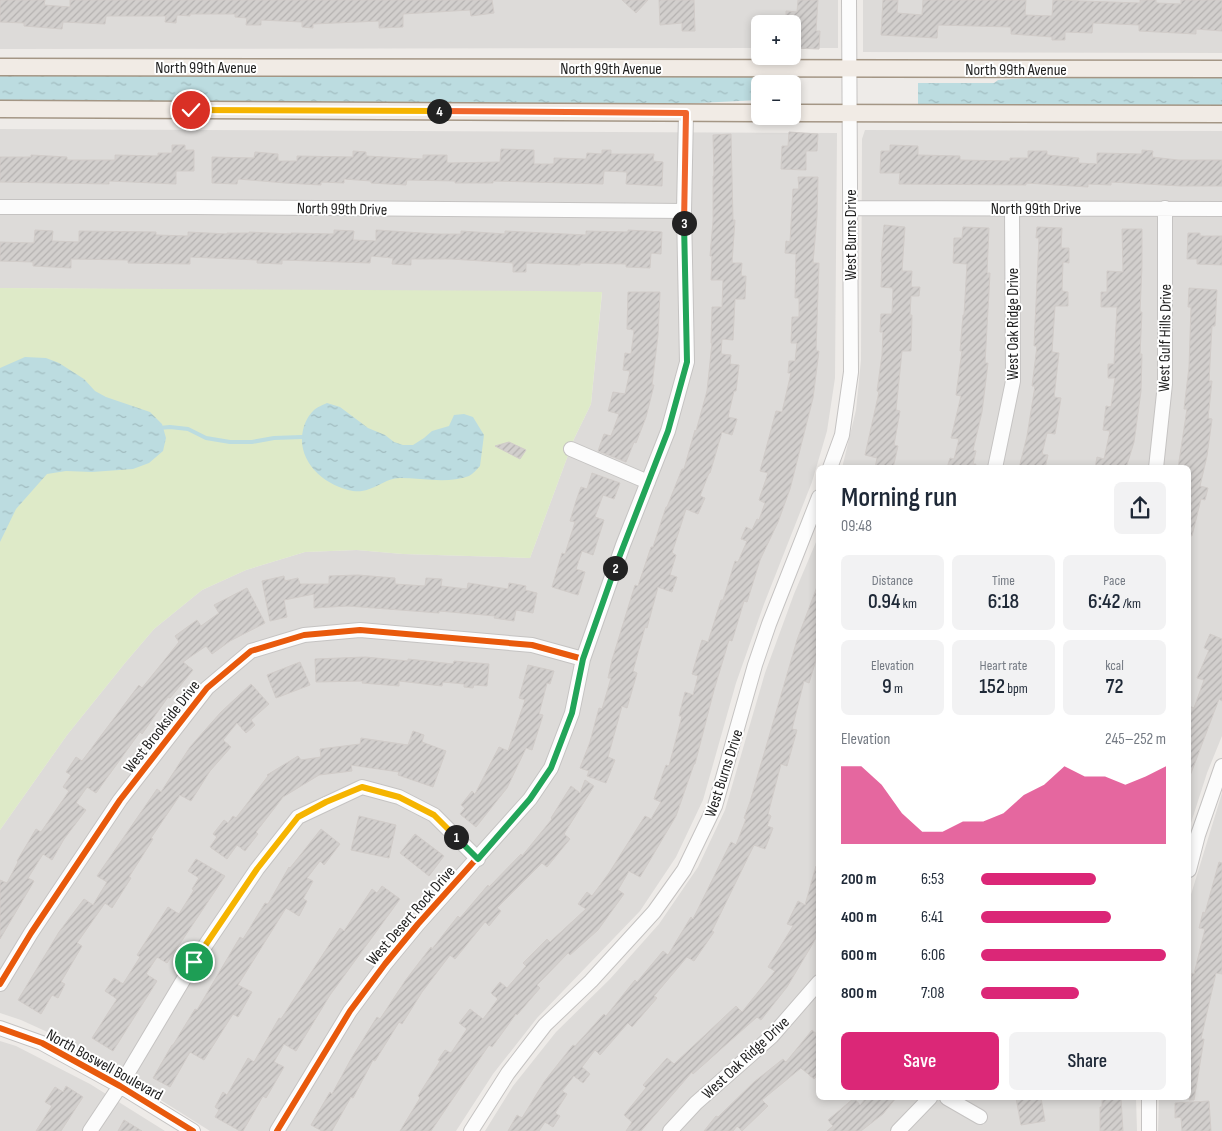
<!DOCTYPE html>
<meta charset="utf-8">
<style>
body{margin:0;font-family:"Sofia Sans Condensed",sans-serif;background:#f2f2f3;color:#1f2937;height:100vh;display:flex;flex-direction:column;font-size:19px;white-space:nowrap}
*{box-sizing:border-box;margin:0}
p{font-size:16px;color:#747a83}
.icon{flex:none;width:28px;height:28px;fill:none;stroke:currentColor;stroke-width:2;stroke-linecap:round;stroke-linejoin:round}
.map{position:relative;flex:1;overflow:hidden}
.sheet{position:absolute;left:816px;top:465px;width:375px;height:635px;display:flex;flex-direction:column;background:#fff;border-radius:8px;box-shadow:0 2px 8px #0003}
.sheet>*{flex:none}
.fabs{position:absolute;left:751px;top:15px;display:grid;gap:10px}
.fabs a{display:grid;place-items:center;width:50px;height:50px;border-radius:8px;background:#fff;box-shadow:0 2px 8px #0003;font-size:25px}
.pin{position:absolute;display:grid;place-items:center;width:42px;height:42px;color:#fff;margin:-21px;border:2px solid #fff;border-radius:50%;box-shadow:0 1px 5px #0007}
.km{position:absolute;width:25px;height:25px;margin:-12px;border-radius:50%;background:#222;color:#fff;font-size:14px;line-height:25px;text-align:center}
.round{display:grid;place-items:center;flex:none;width:52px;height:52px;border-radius:8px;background:#f2f2f3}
.head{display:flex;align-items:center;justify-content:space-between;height:85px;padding:0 25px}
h1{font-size:28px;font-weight:600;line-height:38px}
.stats{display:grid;grid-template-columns:repeat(3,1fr);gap:8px;height:85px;padding:5px 25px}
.stats div{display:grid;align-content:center;border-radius:8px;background:#f2f2f3;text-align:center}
.stats b{font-size:21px;font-weight:600}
.stats small{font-size:14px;font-weight:400}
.stats p{font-size:14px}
.chart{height:140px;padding:10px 25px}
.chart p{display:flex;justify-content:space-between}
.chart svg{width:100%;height:90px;margin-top:5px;fill:#db2777;opacity:.7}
.primary-button{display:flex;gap:10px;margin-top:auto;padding:10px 25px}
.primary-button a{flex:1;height:58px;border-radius:8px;background:#db2777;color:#fff;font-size:20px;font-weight:600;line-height:58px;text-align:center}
.primary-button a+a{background:#f2f2f3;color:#1f2937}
ul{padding:0 25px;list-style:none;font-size:16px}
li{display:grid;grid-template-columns:80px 60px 1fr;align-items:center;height:38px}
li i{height:12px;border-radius:6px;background:#db2777}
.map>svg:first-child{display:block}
.residential{fill:#dddbd9}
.grass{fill:#deeac8}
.water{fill:url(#water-ripples)}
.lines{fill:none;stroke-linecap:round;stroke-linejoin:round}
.stream{stroke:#bcdce0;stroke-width:4}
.building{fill:url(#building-hatch);stroke:#d1ccc9}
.minor-casing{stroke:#c5c3c2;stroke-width:16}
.major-casing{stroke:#a49685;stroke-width:19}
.minor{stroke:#fcfcfc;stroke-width:14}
.major{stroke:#f1ebe5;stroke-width:16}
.cycleway-casing{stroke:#fff;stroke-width:9}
.cycleway{stroke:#e8590c;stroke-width:6}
.split-1-casing{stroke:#fff;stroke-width:10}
.split-2-casing{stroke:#fff;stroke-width:10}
.split-3-casing{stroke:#fff;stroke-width:10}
.split-4-casing{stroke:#fff;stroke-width:10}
.split-5-casing{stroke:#fff;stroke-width:10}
.split-1{stroke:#f5b400;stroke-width:6}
.split-2{stroke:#22a559;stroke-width:6}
.split-3{stroke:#22a559;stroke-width:6}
.split-4{stroke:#f0652b;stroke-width:6}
.split-5{stroke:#f5b400;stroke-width:6}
.labels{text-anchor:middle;stroke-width:4;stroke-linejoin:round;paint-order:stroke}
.street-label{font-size:16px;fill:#1f1f1f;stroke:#fff}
</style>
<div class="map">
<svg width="1222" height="1131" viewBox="0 0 1222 1131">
<defs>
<pattern id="water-ripples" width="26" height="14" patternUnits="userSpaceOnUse" patternTransform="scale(1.25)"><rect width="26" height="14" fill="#bcdce0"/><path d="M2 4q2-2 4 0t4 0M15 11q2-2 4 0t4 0" fill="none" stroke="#a1bcc0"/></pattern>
<pattern id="building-hatch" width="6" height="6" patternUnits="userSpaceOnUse" patternTransform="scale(1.25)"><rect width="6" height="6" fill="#d2cfcd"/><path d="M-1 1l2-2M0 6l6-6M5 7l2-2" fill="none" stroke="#b4b1b0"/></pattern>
</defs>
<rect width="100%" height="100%" fill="#eeebe8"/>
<path class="residential" d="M0 0H838V48H793L792 24H760V48L0 49Z
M863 0H1222V53L863 52Z
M0 129 837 133 835 378 827 431 812 482 764 604 736 683 703 800 676 857 640 911 537 1018 493 1074 456 1131H210L65 1040 21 1020 0 1013V830L67 735 125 663 154 629 202 590 246 570 305 552 357 550 403 554 530 558 574 439 591 404 602 293 0 288Z
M865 130 1222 131V736L1207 773 1189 829V468H842L856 410 861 360 862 139Z
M819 535V1098H1136L1137 1131H485L513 1086 556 1032 610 979 659 924 698 867 725 810 765 673 794 594Z
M1222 793V1131H1158L1159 1098H1189V901Z
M0 1041 16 1046 90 1084 165 1131H0Z"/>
<path class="grass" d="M0 288 540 291 602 292 591 404 574 439 530 558 403 554 357 550 305 552 246 570 202 590 154 629 125 663 67 735 0 830Z"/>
<path class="water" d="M0 73 626 75 782 77V84H760V100L658 105 0 103Z
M1054 76H1222V106H918V83H994L998 80Z
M25 357 46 358 59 363 84 379 95 391 106 397 150 412 162 424 166 438 163 451 149 463 133 469 92 472 66 471 47 474 16 509 0 542V368Z
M327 403 340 407 368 428 385 435 394 442 403 445H413L424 438 432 431 449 426 454 415 464 414 473 417 484 435 480 466C477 469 473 474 469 476 448 484 421 478 400 478 384 478 371 494 353 491 324 486 296 461 303 430 305 422 308 416 314 410 317 407 323 405 327 403Z"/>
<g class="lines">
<path class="stream" d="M159 428 170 427 188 429 206 438 230 442H252L274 438 302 437"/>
</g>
<path class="building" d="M0 0H45L44 5 70 7V0H492L494 13 471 16 470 10 403 14V27L379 28V21L313 24V28L302 27V22L261 20V25H246L247 18 235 17V14H190V16L177 15 176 23 165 22 166 16H106L105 24 63 22 62 29 24 26V23L0 22Z
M622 0H648L636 13Z
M659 0H694L695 31H682V23L660 25Z
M798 0H818L816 31H820L819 49 792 48V24H786V11L797 12Z
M883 0H898L897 13 922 15 923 0H1026L1025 15 1052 16 1053 0 1140 3V0H1156V3L1181 4V0H1222V31L1196 29V34L1139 31V25L1093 23 1092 33 1065 32V40H1052V37L1011 34V27L938 25 937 38 881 35Z
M789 132 818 134 817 151H806V170L781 169 782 146H788Z
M731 134 733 220H735L732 263H742L741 276H746L745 299H735L733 340 722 339 721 354 731 355 730 364 739 365 736 391H734L728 417 737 419 732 435 722 432 710 473H709L700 496 705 498 698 514 686 509 672 553 676 555 670 575 677 577 672 592 658 587 647 628 645 627 633 671 637 673 627 708 622 706 608 757 615 760 606 783 587 776 589 771 580 768 590 742 599 708 602 709 611 678H608L612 660 635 585 638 586 651 547H653L666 507H667L682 469H684L695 430 696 431 707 391 712 343H711L712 307H722L723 280H711L712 256H710L713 221V176H714L713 135Z
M172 145H185V150H194V171H176V184L109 181V184L0 182V157H31V155L67 157V160H115V155L158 156V153H172Z
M890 145 918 146V155L960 156V160L1010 161V158H1028V151H1047V155L1079 158 1078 163 1097 164V153L1142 154V150L1153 151 1152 157 1178 160H1222V186H1181L1111 182V185L1088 184V187L1026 183V185L899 184 900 173H880L881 151H890Z
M501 149 534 150V164H554V158L586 159 587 153 602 154V150H611V154H654L653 161 663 162 662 186 626 184 627 172 604 171 603 184 493 181V183H455V181L407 180 406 185 371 183V181L344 179V183L321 182V185L285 183 238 179 237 184 212 183V157L254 158 255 152 278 154V161H297V156L353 157V151L366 152V156L423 159V155H447V163L500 162Z
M798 177H818L817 217 813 263H819L816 351H819L813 398 790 489 778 522 760 560 747 602 744 601 732 641 729 640 714 690 695 764H694L676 816 640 877 629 871 618 890 624 894 598 930 570 955 568 953 537 985 540 988 517 1015 516 1014 492 1047 489 1045 431 1131H400L420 1098 418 1096 440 1061 438 1060 445 1050 451 1053 467 1029 459 1023 470 1009 483 1019 498 999 491 993 500 982 507 988 526 966 523 963 547 939 550 942 586 909 578 904 587 892 592 896 609 873 645 816 651 819 661 802 654 799 666 765 669 766 682 716H679L685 692 693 695 698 676 692 674 702 640 708 642 721 600H723L735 561 738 562 747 541 741 539 746 527 752 530 757 519 759 520 765 503 759 500 768 473 760 471 776 411 782 412 791 373H788L789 361H795L797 343H791L792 317H799V298H795L796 254 785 253 786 241 790 242 793 189H799Z
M884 225 905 227 902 271H912L911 287H920L919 296H911L910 315H912L911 351H902L896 410 900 411 894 445 898 446 893 468H875L877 458 865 455 879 392 877 391 882 355 883 332H880L881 314H892L893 288 881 287 882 262H881Z
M963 227 989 228 987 273H990L985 363H988L982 412 973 450 976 451 973 464H976L975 468H947L950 458 954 459 959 439 951 438 961 396 956 395 962 351H960L963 315H964L967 264 953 263 954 238H962Z
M1037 227 1062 228 1061 248H1069V263L1063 262 1062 291 1068 292V306H1055L1052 352 1059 353 1054 397 1061 398 1055 434 1047 433 1042 454 1048 455 1045 468H1019L1027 436 1035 386H1032L1037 346H1034L1039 238H1036Z
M1122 229H1142V266L1140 312H1142L1140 354H1142L1141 391 1134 442 1126 468H1095L1097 457 1104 459 1110 431 1103 430 1106 406 1111 407 1115 378H1108V364H1114L1117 307H1101V292H1107V271L1123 272Z
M35 230 53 231 52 241 79 242V231L156 232V235L188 236V232L227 234V233H249V232L291 234V233L334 234V230L354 231 353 240 376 241V230L437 234H461V231L505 234V231L586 235V231L628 232V230L662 232 661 254 651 253 650 268 626 267V264L580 263V265L526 263V272H513V263L451 259H411V265L392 264 393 258 371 256 370 263 282 260V264L257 263V260L190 257V264L128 263V260L71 259V268L33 266V262L0 261V242L34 243Z
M1188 233H1200V236H1222V265L1197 264V259H1187Z
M1189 288 1217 290 1215 326H1212L1209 381H1212L1208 418 1212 419 1207 456 1200 486 1208 488 1205 500 1201 499 1192 536 1189 535V468H1178L1187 409H1184L1189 367 1191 307H1188Z
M628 292H660L658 335 652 385H654L646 417 636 443 634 442 626 462 598 451 604 434 611 436 619 414 608 411 613 392 625 394 630 371 623 370 625 353 631 354 634 330 627 329Z
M509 442 526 450 520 459 495 446Z
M592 473 620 483 614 499 603 495 595 517 604 520 593 555 582 551 576 569 585 572 578 595 552 587 562 553 565 554 575 522 570 521 576 501 581 487 587 489Z
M358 575 395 578V584L425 586 426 578 442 579 441 586 467 589 468 583 508 589 509 583 526 586 525 590 537 593 533 613 516 610 514 621 494 618 495 616 439 611V613L348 606 314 608V594L284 600 287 617 270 621 262 581 284 576 285 581 298 578 300 584H329V576Z
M818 584 819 637 816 646H819V650L809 683 804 681 792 729 797 730 787 766 781 764 768 814 771 816 767 826 773 828 765 849 754 845 712 931 714 932 694 961 687 957 654 996 657 998 632 1027 628 1023 600 1055 595 1050 582 1067 590 1074 583 1083 574 1076 562 1091 567 1094 555 1113 560 1116 553 1127 545 1122 539 1131H508L517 1115 522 1118 544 1082 573 1045 575 1046 604 1014 606 1016 635 980 637 982 663 951 668 955 691 917 693 919 731 842 736 845 746 819 744 818 750 802 797 640Z
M247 588 265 623 230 641 212 654 206 646 183 662 193 670 170 698 168 697 142 734 140 732 96 793 87 787 76 803 86 810 64 839 52 860 43 854 28 878 34 881 0 939V880L7 883 18 862 17 861 36 829 41 832 69 791 63 787 71 775 66 772 76 757 82 761 139 685 142 688 179 642 175 636 197 620 201 626 219 613 214 605Z
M1210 634 1222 639V701L1219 699 1190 776 1189 706 1194 708 1204 680 1197 678 1209 650 1204 648Z
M365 657 408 661V659L453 664 454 661 489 664 487 686 474 685 473 688 464 687V684L443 682 442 686 399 681V686L362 683 363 681 316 682 315 659Z
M300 662 310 685 276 698 267 675Z
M528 665 554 671 550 684 547 683 539 714 543 715 532 750 526 748 507 788 476 827 460 814 465 808 461 805 472 791 475 794 499 747 508 751 525 700 519 698Z
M251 684 269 704 251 720 255 725 246 733 237 723 223 740 231 747 210 771 191 801 180 795 151 838 153 839 129 877 131 878 112 908 105 903 77 943 82 946 61 982 65 984 58 998 52 995 41 1014 18 1000 59 932 84 899 93 905 107 882 97 876 157 789 161 792 190 747 221 712Z
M413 731 424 735 422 742 446 751 433 787 398 775 399 772 351 765 352 771 319 775 283 797 256 832 258 834 245 851 237 845 227 859 210 847 217 837 213 834 224 820 228 823 233 816 236 818 268 776 267 775 298 756 301 760 321 757 320 749 360 744 361 738 408 745Z
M585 780 594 786 564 834 570 839 547 867 542 863 497 908 501 911 489 926 485 922 455 959 450 955 422 992 402 1024 399 1022 375 1061 373 1060 353 1098 351 1097 332 1131H322L311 1125 330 1092 332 1094 351 1059 377 1017 380 1019 405 981 431 947 432 949 458 916 460 918 488 885 489 887 521 854 522 856 552 819 551 818 571 786 580 793Z
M359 816 396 825 389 858 351 850Z
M321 829 340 844 324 865 320 861 307 878 313 881 303 899 307 901 299 916 286 908 238 985 252 992 238 1017 233 1014 204 1060 190 1052 170 1087 153 1078 172 1045H173L195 1009 197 1010 240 937 243 939 265 903 268 904 289 867 290 868Z
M415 834 444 856 429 876 400 853Z
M196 859 225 876 167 963 157 957 146 974 157 981 113 1051 92 1038 117 999 105 991 114 978 123 984 140 957 137 955 168 907 179 914 194 890 192 889 199 878 188 871Z
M1219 862 1222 863V974L1216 973 1201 1039H1204L1194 1100H1189V986L1192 973 1194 974 1205 929 1199 928 1203 912 1205 913Z
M816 866H819V933L787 987 761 1020 757 1017 693 1074 692 1072 641 1131H626L632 1122 624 1115 646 1088 643 1085 667 1058 674 1064 736 1006 742 1012 775 971 768 967 793 926 787 924 798 901 805 905Z
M382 886 400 899 330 995 296 1051 284 1044 274 1062 284 1067 266 1098 263 1096 243 1131H240L215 1117 219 1110 215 1107 223 1092 227 1095 248 1058 254 1062 279 1018 281 1019 340 928 344 931 372 889 377 893Z
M812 1030 819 1036V1073L814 1079 801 1068 762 1100 768 1106 742 1131 737 1126 733 1131H704L716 1116 718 1117 754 1082 783 1059 786 1062Z
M66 1086 83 1097 61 1131H36L52 1106 45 1102 55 1087 63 1092Z
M854 1098 860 1105 866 1098H896L883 1114 861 1131H827L833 1126 828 1120Z
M1016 1098H1041L1045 1121 1021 1125Z
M1102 1098H1121L1123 1131H1100V1107H1102Z
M1209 1101 1211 1131H1182L1181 1117 1175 1118V1103Z
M124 1120 142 1131H118Z"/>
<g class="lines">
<g class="minor-casing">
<path id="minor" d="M0 207H194L684 211
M850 208 1222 209
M571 449 648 482
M830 468 842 435 851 372 849 0
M995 468 1013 381 1012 208
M1156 468 1165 384V208
M1189 870 1198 835 1222 766
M0 984 31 933 120 800 207 688 251 651 304 635 360 630 532 645 583 659
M0 1028 42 1043 120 1086 193 1131
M947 1098 980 1117
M90 1131 120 1086 194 962 257 869 298 817 362 787 399 797 434 815 478 859
M277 1131 350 1011 385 964 418 924 530 799 551 768 572 713 583 659 604 599 623 545 668 431 687 362 684 211 686 113
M471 1131 508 1073 545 1025 591 981 654 912 684 870 715 806 755 665 769 624 819 497
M670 1131 696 1103 772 1036 819 982
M898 1131 930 1098
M1149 1131V1098"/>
</g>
<g class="major-casing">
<path id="major" d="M0 67 1222 69
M0 109 760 113
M792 113 1222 114"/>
</g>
<use href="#minor" class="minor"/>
<use href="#major" class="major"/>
<g class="cycleway-casing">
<path id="cycleway" d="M0 984 31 933 120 800 207 688 251 651 304 635 360 630 532 645 583 659
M0 1028 42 1043 120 1086 193 1131
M277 1131 350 1011 385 964 418 924 530 799 551 768 572 713 583 659 604 599 623 545 668 431 687 362 684 211 686 113"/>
</g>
<use href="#cycleway" class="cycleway"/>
</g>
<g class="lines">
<g class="split-1-casing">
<path id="split-1" d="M194 962 257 869 298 817 326 802 362 787 399 797 434 815 456 837"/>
</g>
<g class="split-2-casing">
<path id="split-2" d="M456 837 478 859 530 799 551 768 572 713 583 659 615 568"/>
</g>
<g class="split-3-casing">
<path id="split-3" d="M615 568 668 431 687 362 684 223"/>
</g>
<g class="split-4-casing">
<path id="split-4" d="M439 111 686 113 684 223"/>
</g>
<g class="split-5-casing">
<path id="split-5" d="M191 110 439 111"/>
</g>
<use href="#split-1" class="split-1"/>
<use href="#split-2" class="split-2"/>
<use href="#split-3" class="split-3"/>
<use href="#split-4" class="split-4"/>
<use href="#split-5" class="split-5"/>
</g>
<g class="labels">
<g class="street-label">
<text x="206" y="73">North 99th Avenue</text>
<text x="611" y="74">North 99th Avenue</text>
<text x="1016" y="75">North 99th Avenue</text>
<text transform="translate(342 208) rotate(1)" y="6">North 99th Drive</text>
<text x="1036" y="214">North 99th Drive</text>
<text transform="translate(850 235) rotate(-90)" y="6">West Burns Drive</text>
<text transform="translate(1012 324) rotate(-90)" y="6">West Oak Ridge Drive</text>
<text transform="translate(1164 338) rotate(-89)" y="6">West Gulf Hills Drive</text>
<text transform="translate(161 726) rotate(-52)" y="6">West Brookside Drive</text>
<text transform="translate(723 773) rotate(-72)" y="6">West Burns Drive</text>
<text transform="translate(410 915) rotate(-49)" y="6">West Desert Rock Drive</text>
<text transform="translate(745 1057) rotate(-43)" y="6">West Oak Ridge Drive</text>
<text transform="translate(105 1064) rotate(29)" y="6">North Boswell Boulevard</text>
</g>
</g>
</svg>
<div class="fabs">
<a>+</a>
<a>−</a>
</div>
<div class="pin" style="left:194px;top:962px;background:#1e9e55"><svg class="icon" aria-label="arrive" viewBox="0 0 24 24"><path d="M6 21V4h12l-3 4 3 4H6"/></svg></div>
<div class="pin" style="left:191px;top:110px;background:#d93025"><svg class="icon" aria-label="check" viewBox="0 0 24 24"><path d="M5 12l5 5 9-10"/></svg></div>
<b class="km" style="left:456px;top:837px">1</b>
<b class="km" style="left:615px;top:568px">2</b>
<b class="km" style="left:684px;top:223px">3</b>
<b class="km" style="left:439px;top:111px">4</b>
<section class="sheet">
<div class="head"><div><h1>Morning run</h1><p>09:48</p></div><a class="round"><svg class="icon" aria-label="share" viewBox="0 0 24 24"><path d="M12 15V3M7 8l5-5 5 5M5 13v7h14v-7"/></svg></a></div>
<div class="stats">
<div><p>Distance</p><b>0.94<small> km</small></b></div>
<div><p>Time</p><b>6:18</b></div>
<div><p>Pace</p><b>6:42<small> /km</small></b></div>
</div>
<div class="stats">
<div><p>Elevation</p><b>9<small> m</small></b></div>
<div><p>Heart rate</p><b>152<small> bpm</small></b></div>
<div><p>kcal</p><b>72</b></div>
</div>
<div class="chart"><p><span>Elevation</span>245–252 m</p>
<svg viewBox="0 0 160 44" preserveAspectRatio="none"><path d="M0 44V6L10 6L20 15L30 29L40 38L50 38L60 33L70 33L80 29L90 20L100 15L110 6L120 11L130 11L140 15L150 11L160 6V44z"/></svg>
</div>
<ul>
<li><b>200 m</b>6:53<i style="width:62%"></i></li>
<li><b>400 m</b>6:41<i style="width:70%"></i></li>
<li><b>600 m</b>6:06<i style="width:100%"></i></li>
<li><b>800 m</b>7:08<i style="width:53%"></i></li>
</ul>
<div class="primary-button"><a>Save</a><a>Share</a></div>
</section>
</div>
